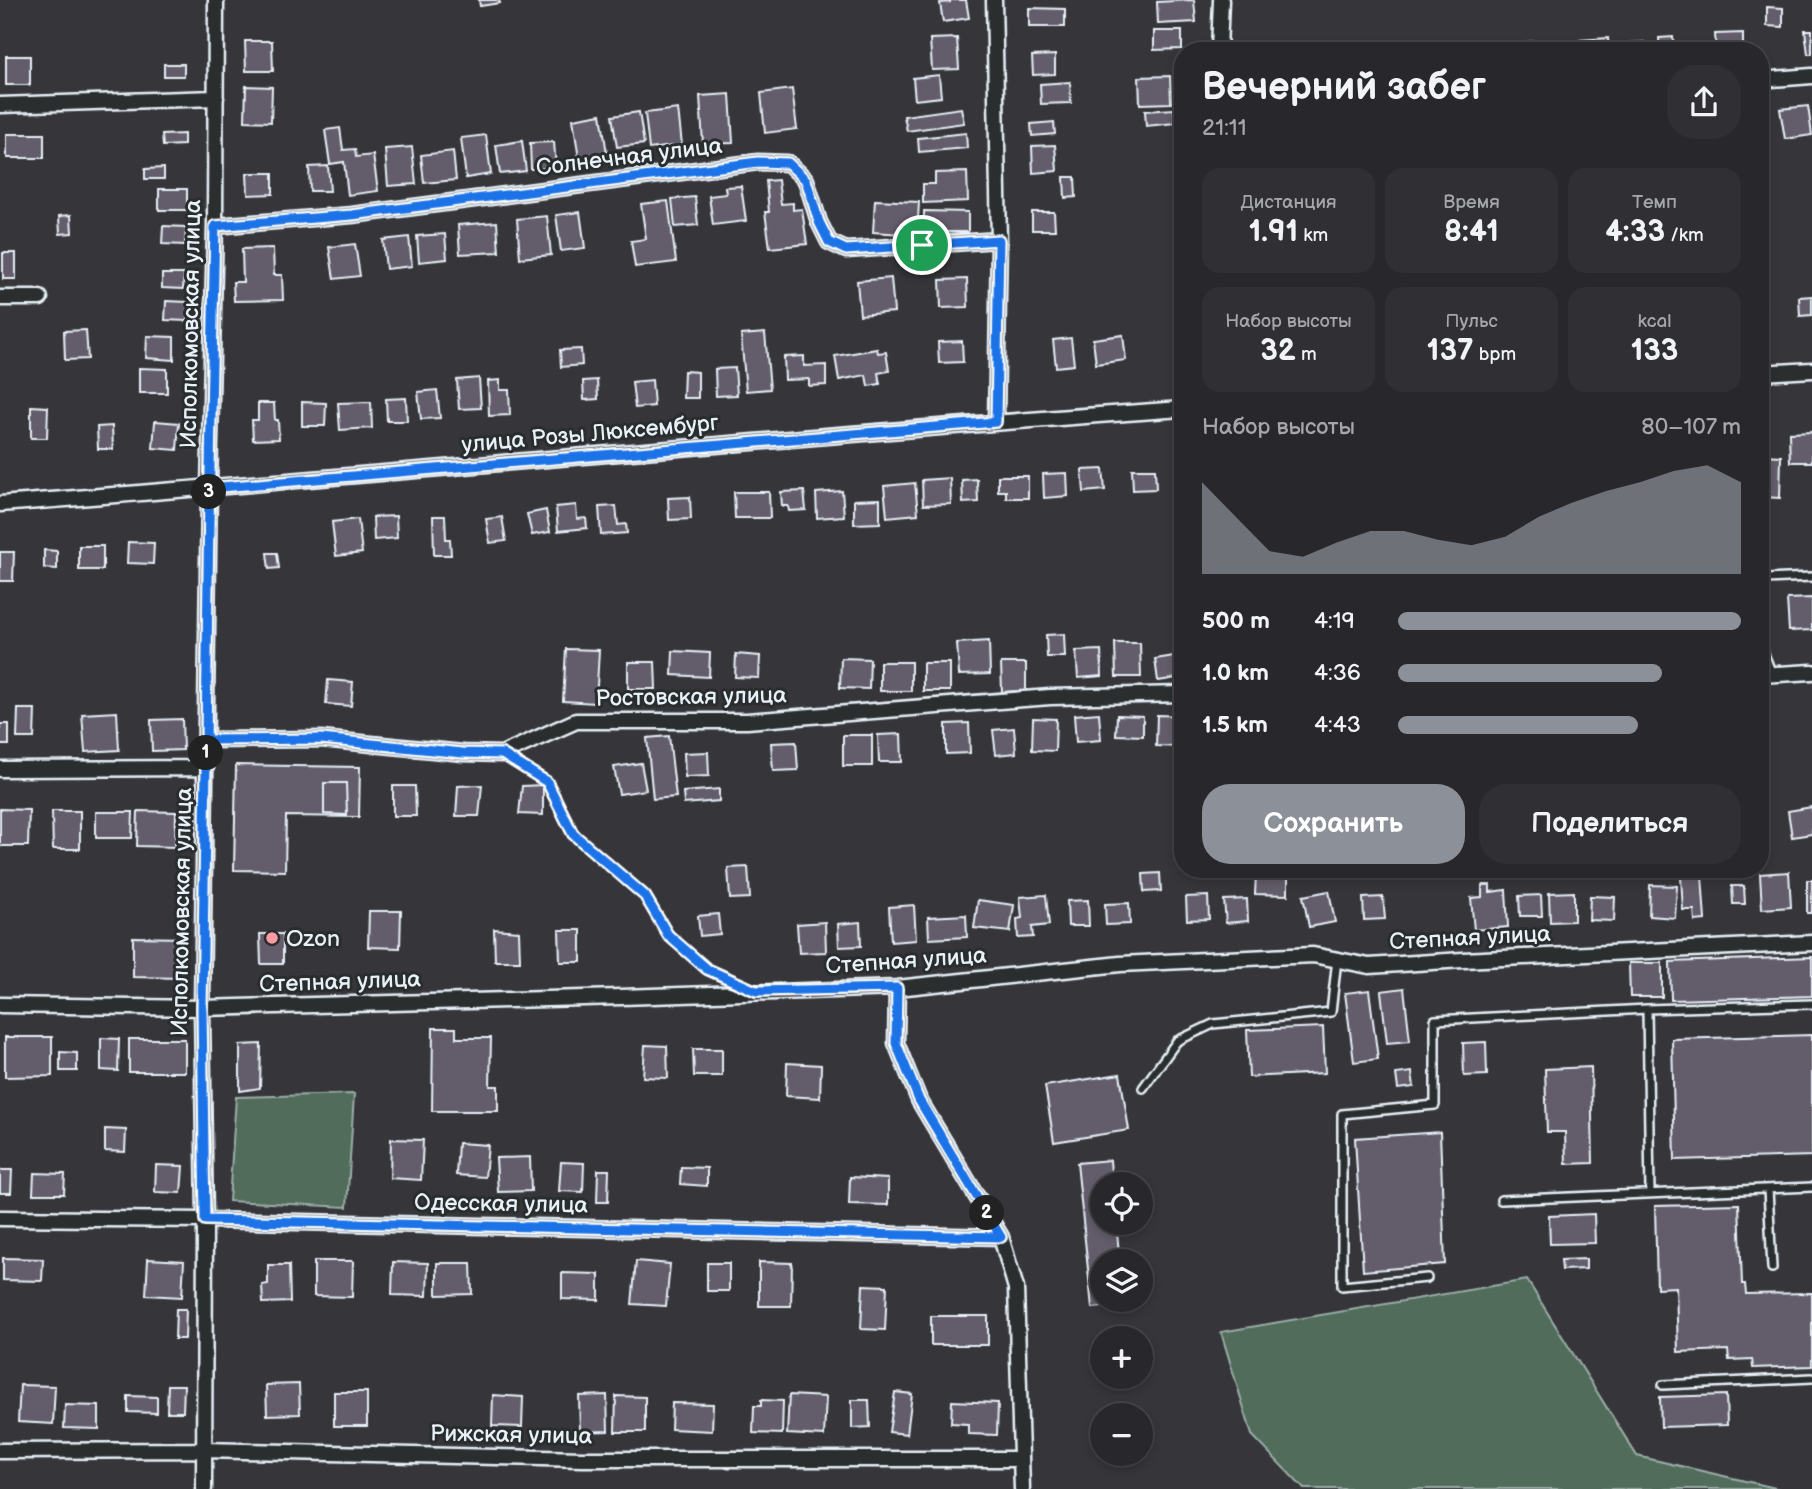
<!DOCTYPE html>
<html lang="ru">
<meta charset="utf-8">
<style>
body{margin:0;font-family:"Balsamiq Sans",sans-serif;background:#303034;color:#f1f3f6;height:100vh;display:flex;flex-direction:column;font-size:26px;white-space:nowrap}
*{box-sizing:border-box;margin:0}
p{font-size:23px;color:#a5a6a9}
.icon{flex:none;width:38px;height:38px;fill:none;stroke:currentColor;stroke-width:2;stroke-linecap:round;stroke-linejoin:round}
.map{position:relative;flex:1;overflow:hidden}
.panel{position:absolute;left:1174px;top:42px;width:595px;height:836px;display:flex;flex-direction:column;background:#28282c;border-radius:28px;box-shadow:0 4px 10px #0003,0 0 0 2px #444448}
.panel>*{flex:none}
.fabs{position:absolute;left:1090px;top:1172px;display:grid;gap:14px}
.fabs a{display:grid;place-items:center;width:63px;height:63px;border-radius:50%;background:#28282c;box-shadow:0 4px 10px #0003,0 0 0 2px #444448;font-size:35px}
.pin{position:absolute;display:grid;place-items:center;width:60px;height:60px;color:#fff;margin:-30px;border:4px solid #fff;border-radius:50%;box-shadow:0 2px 7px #0007}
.km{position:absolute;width:35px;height:35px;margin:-18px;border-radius:50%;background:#222;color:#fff;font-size:19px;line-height:35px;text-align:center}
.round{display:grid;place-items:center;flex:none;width:74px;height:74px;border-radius:28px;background:#303034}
.head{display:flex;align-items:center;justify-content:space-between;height:119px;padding:0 28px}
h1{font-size:38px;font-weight:700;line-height:52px}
.figures{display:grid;grid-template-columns:repeat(3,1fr);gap:10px;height:119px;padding:7px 28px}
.figures div{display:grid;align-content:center;border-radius:18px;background:#303034;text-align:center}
.figures b{font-size:30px;font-weight:700}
.figures small{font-size:19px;font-weight:400}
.figures p{font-size:19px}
.chart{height:196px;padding:14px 28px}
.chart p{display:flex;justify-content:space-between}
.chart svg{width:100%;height:126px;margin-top:7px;fill:#8c9099;opacity:.7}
.cta{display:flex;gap:14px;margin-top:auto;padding:14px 28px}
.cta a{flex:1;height:80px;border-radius:28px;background:#8c9099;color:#fff;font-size:28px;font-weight:700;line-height:80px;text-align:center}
.cta a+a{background:#303034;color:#f1f3f6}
ul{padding:0 28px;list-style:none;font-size:23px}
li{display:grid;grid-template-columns:112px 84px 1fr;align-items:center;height:52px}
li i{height:18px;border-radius:9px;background:#8c9099}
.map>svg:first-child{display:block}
.green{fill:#516c5a;stroke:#9caea9;stroke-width:2}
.building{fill:#645b6b;stroke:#e8f1f8;stroke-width:2}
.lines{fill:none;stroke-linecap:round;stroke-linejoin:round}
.service-casing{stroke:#e8f1f8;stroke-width:12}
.minor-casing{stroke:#e8f1f8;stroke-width:19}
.path{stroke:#e8f1f8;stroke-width:3.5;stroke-dasharray:2 5;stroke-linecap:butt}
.service{stroke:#2a2d2e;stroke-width:7}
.minor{stroke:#2a2d2e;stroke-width:14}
.route-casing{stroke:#fff;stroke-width:14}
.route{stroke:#1a73e8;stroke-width:9}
.poi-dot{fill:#ff9aa2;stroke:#2a2d2e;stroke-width:2.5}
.labels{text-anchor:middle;stroke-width:6;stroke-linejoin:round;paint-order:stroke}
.street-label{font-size:23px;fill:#e8f1f8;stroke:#2a2d2e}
.poi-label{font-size:23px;fill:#e8f1f8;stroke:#2a2d2e;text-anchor:start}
</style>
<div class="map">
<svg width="1812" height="1489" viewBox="0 0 1812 1489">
<rect width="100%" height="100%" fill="#36363a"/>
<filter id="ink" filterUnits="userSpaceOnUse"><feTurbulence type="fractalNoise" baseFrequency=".0143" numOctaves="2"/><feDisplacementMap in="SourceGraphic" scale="14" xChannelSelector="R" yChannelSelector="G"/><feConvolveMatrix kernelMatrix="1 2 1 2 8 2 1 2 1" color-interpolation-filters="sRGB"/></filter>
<g filter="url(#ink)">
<path class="green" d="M354 1094 347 1207 229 1201 236 1097Z
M1527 1280 1637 1456 1780 1489H1304L1252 1435 1221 1332Z"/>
<path class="building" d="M479 0H499L500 3 480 6Z
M950 0H966L969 18 943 22 940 3 950 2Z
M1194 0 1196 22 1158 24 1157 2Z
M1767 7 1783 8V27L1767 26Z
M1029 8 1065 9V27H1029Z
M1805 30H1812V54H1808Z
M1154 31H1182V49L1154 50Z
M1743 33V51H1716L1715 34Z
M1673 37 1674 51H1660L1659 38Z
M957 38 959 69 932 70 930 39Z
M1608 38 1609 51H1581L1580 40Z
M245 41H272L273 71H246Z
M1537 41 1538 51H1527L1526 42Z
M1644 42V51H1628V43Z
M1055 55V74L1033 75 1032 56Z
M6 56H30V85H6Z
M164 64H184V76H164Z
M939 75 941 97 915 100 913 78Z
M1170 76 1171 103 1140 104 1139 77Z
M1070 82 1071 103 1041 104 1040 84Z
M246 86 272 87 271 122 245 121Z
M792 89 797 129 765 133 761 93Z
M730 94 733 143 703 144 700 96Z
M1808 106 1812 135 1785 139 1780 109Z
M961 108 964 123 907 131 904 116Z
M678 109 682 145 649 149 645 113Z
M1174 109 1175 123 1146 126 1145 111Z
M639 112 644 144 617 147 612 116Z
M1760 113H1764L1766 139 1760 140Z
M601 114 607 154 579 159 573 119Z
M1054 122 1055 134 1032 136 1031 124Z
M340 128 343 150 355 149 356 157 373 155 378 191 348 195 344 162 330 164 325 130Z
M966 133 967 148 919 152 918 138Z
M7 134H44V158H7Z
M184 134V145L163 146 162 135Z
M486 135 491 174 466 178 461 138Z
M522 141 526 171 500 174 496 145Z
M554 142 556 168 531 169 530 143Z
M1055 145 1057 171 1033 173 1032 146Z
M412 147 416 184 388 186 385 149Z
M453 151 456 180 424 183 421 155Z
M328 166 330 191H310L309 167Z
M164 168V179H145V169Z
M967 172 968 201 923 203V184H935V173Z
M247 173H273V194L248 195Z
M1064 177H1075L1076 197 1065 198Z
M778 180 781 204 793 203V210L802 209 807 244 770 248 765 212H769L766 181Z
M741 186 746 221 713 225 709 196 726 194 725 187Z
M159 189H187V210H159Z
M695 197 698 225 675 227 672 199Z
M875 200 919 202 917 235 873 232Z
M668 201 676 262 635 267 631 241 646 239 641 204Z
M924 211 968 212V232H924Z
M580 212 585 248 561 251 556 215Z
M1032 212H1054L1055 230H1032Z
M71 215 72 233 60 234 59 216Z
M547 216 551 255 520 258 517 219Z
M497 222 499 252 460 254 458 225Z
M163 226 186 227 185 245 162 244Z
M445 234 447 259 419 262 417 236Z
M409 237 412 266 386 269 383 240Z
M355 244 360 276 334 279 329 247Z
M273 248 274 275H282L283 300 234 301 233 282H243L242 249Z
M3 253H16V279H3Z
M162 274H184L183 289 162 288Z
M891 278 894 312 860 315 857 281Z
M967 279 968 307 941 308 940 280Z
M1760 292H1765L1767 315H1760Z
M1812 296V315L1800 316 1799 297Z
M166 301 188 302 187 321 165 320Z
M86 330 88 359 65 360 64 331Z
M765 333 770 389 746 391 741 335Z
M1123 335 1126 360 1096 364 1093 339Z
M147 336 174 337V360L146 358Z
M1071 338 1074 365 1056 367 1053 340Z
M962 341 963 362 939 363 938 342Z
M581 349 582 365 561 367 560 350Z
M877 349 878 353 886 352 889 371 878 373 880 384 868 386 866 375 839 380 835 356Z
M804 356V366L826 365V385L809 386V379L785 380 784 357Z
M139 368 167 369V393H139Z
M735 368 737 395 716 396 715 369Z
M684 371 698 372V398H683Z
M479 378 481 408 459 409 457 380Z
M500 380V390H509L510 415 489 416 488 381Z
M597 380 598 399 584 400 583 381Z
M652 380 654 406 635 408 632 382Z
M437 390 440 418 421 419 418 392Z
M406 398 407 421H387L386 399Z
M302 402 326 403 325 426H302Z
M371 402 372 428 340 430 338 403Z
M258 403H274L275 420H278L279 439 253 440 252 420H258Z
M31 406 48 407 47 438H31Z
M155 421 179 423 177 450 153 448Z
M112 426 113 449H98L97 427Z
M1812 432V462H1790L1789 433Z
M1763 455 1781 456 1780 498 1762 497Z
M1103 469 1105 490 1084 492 1082 470Z
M1132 469H1155L1156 489 1133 490Z
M1177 471H1183V490L1177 491Z
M1067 473 1068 496 1044 498 1043 474Z
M998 476H1028V498H1006V491H998Z
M950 478 951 504 923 505 922 480Z
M977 479 978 502 963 503 962 480Z
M915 483 918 514 887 517 884 486Z
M804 491 806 510 789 511 788 506H782L781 492Z
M842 491 844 516 817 518 816 493Z
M734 492H769L770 518H735Z
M690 497 691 519 669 520 668 498Z
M880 499V523L854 524V500Z
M576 505 577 519 586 518 587 528 558 531 556 507Z
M616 506 618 525 626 524 627 533 601 535 599 507Z
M546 510 550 532 532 535 527 514Z
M396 516 397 538 374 540 373 517Z
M433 516H445L446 539H450L451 555H434Z
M502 517 506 541 490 543 486 519Z
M358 519 362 553 336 556 332 522Z
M128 542 154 543 153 564 127 563Z
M79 546H103V570H79Z
M44 550 57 551V569L44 568Z
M0 552H14L13 581H0Z
M267 553H277L279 568 269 569Z
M1812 598V630L1789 631 1787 599Z
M1064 634 1065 657H1047L1046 635Z
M989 641 990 674 959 675 957 643Z
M1115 643H1140L1141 677H1116Z
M566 649 599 650 596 703 563 701Z
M1101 650 1102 676 1078 678 1076 651Z
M673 651 710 653 709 677 672 675Z
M736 654 760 656 759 678 735 677Z
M1181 655 1183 677 1158 681 1155 659Z
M841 658 870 659 869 689 840 688Z
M628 662H655L656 689H628Z
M880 662H911V691H880Z
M923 663H950V691H923Z
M1001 663H1026V691L1002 692Z
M328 680 353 682 351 706 326 704Z
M18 709H35L34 738H17Z
M117 712 119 750 85 752 82 714Z
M1099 713 1101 740 1076 742 1074 715Z
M1117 715 1143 716V736L1116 735Z
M1157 715 1183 716V747L1156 746Z
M1033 718 1056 719 1055 751 1032 750Z
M182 719 183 750 152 751 151 720Z
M969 723 970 753 946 754V724Z
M0 724H9V745H0Z
M1014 728 1016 753 996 755 993 730Z
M901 734 902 762H879L878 735Z
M843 735H872V766H843Z
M669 736 676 797 653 799 647 738Z
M796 742 798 770 773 771 771 743Z
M708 752 709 776 685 777 684 753Z
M641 763 646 790 619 794 614 767Z
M236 765 360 767 359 817 286 816 285 871 234 870Z
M324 783H346L347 815 324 814Z
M482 785 479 816H456L458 786Z
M543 785V815L519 814 522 786Z
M393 786H415L416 816H393Z
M719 789V801L684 804 683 792Z
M1812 807V834L1792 837 1788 811Z
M0 809 29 810 28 846H0Z
M52 811H80V849H53Z
M138 811 176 812 175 847 137 846Z
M96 812H133L132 838H96Z
M748 867 750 898 730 899 728 868Z
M1789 872 1791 907 1762 909 1760 874Z
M1160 873 1161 891 1144 892 1143 874Z
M1256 874H1288V895L1255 894Z
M1702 875 1705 920 1695 921 1694 910H1683L1681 877Z
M1807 880H1812V913H1807Z
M1482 885H1490V892L1506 890 1508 927 1474 930 1471 898 1482 897Z
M1650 885 1677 886 1675 918 1649 916Z
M1732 886H1744L1745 904H1733Z
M1329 891 1335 922 1309 927 1303 896Z
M1574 892V921L1550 922 1549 893Z
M1046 895 1049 925 1032 927 1033 937 1018 938 1017 919 1022 918 1020 897Z
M1541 895 1542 916H1520L1519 896Z
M1208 896 1209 919 1187 920 1186 897Z
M1590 896 1615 897 1614 921 1589 920Z
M1383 897 1385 919 1364 920 1363 898Z
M1247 899 1248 921 1226 923 1224 900Z
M978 900 1014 905 1010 932 974 928Z
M1088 900 1089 926H1068L1067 901Z
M1129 903 1130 924 1106 925 1105 904Z
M914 905 916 940 891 942 889 907Z
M369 911H401L400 948 368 947Z
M718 914 720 934 700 936 698 916Z
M966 915 967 937 929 939 928 917Z
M825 922 826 952 799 953 797 924Z
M860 922 861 946 839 947 838 924Z
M494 929 519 931 520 961H495Z
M559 930H581V962H560Z
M260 934H283V964H261Z
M133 937 183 938 182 978 133 977Z
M1812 957V996L1671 1000 1670 962Z
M1629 963H1662V997H1630Z
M1404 988 1410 1041 1387 1043 1381 991Z
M1369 990 1378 1059 1354 1062 1345 993Z
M1323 1027 1325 1073 1249 1077 1247 1030Z
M433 1028H456V1038H491L490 1086H498V1111H432Z
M1812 1035V1156L1675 1160 1672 1039Z
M5 1037H52V1076L5 1077Z
M101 1038 119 1039 118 1071 101 1070Z
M129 1039H185V1072H129Z
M1486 1042 1487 1075 1464 1076 1463 1043Z
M261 1044 260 1088 240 1091V1045Z
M645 1045 667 1046 668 1078 643 1077Z
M693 1049H722V1076H694Z
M60 1052 77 1053V1071H60Z
M787 1063 821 1065 820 1098 786 1096Z
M1591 1067 1593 1163 1566 1164 1565 1132H1547L1545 1069Z
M1412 1072 1414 1087 1398 1089 1396 1074Z
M1120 1074 1129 1130 1054 1142 1045 1086Z
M105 1129 126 1130 125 1152 105 1151Z
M1440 1132 1445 1264 1363 1271 1355 1138Z
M391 1139 423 1140 421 1180 390 1178Z
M458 1143 488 1145 485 1177 456 1175Z
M530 1157 531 1191 498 1192 496 1158Z
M1110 1160 1112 1185H1102V1223H1116L1120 1262H1102V1300H1124V1305L1092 1308 1077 1163Z
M561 1162 584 1163 583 1192 559 1191Z
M156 1165 183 1166 181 1193 155 1192Z
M681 1167 707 1168V1186L680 1184Z
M0 1170H12L11 1193H0Z
M598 1170H609L608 1202H597Z
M34 1173 65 1174 64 1194H33Z
M850 1177 888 1179V1205L849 1204Z
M1739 1204 1742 1284H1745L1746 1294 1812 1293V1366L1753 1368 1752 1359 1729 1360 1728 1350 1678 1352 1676 1287 1657 1288 1655 1206Z
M1594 1214 1595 1243 1550 1244 1549 1216Z
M3 1258 43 1259 42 1281 3 1280Z
M148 1259 184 1261 182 1297 146 1295Z
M1586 1259V1269L1562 1270 1561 1260Z
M314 1261H353L352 1297 314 1296Z
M636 1261 670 1264 666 1306 632 1304Z
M393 1262 428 1263 427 1296 392 1295Z
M759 1262 792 1263 791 1306H759Z
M437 1263H471L472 1294 437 1295Z
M707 1263H729V1291H707Z
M268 1265H289L290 1302 263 1303 262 1285 268 1284Z
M562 1273 599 1274V1300L562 1299Z
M863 1285 887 1286 885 1330 861 1329Z
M176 1309H186L185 1339H175Z
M931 1316H988V1345H931Z
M299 1384 300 1414 267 1415 266 1385Z
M20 1385 55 1386 53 1424 18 1422Z
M168 1385H184L183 1412H167Z
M334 1392H367V1426H334Z
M895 1392 912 1394 907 1434 889 1432Z
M493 1395 523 1397 522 1427 492 1426Z
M607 1395 608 1431 580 1432 579 1396Z
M789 1395 826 1397 824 1436 787 1434Z
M1726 1395 1727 1425 1661 1427 1660 1397Z
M128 1396 157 1397V1413L128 1412Z
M616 1396 645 1397V1432H615Z
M761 1400 783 1401 782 1434 753 1433 754 1406H761Z
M852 1400H869L870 1427 852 1428Z
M952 1401 998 1403 997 1435 968 1434V1424L951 1423Z
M672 1403 713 1404 712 1431 671 1429Z
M65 1405 99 1406V1429L64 1428Z"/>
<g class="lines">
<g class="service-casing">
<path id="service" d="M1760 593 1766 579 1812 577
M1760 644 1772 674
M1647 1009 1650 1193
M1143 1088 1177 1041 1213 1024 1331 1012 1337 959
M1768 1189 1772 1268
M1501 1200 1812 1187
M1427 1278 1342 1286V1114L1435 1105V1020L1647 1009 1812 1004
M1663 1385 1812 1378"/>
</g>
<g class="minor-casing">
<path id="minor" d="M994 0 999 240 996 422
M1219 51 1221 0
M1760 80 1812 76
M0 105 216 98
M215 226 352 215 758 162 788 163 806 180 819 222 829 242 846 250 999 240
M0 298H40
M1760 373 1812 370
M0 504C395 474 788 436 1183 409
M1760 675 1812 672
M206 740 321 739 463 753 502 754 576 721H747L1050 697 1183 694
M0 769 206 768
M897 988 896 1043 919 1100 1001 1237 1016 1288 1022 1489
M0 1005 202 1008 621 997 897 988 1120 964 1313 955 1369 966 1463 960 1812 943
M0 1218 205 1220 1001 1237
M0 1451 204 1450 583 1459H1020
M204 1489 205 1220 202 1008 209 488 215 226 216 0"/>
</g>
<path class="path" d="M518 764 547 782 573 834 645 896 668 935 707 969 725 977"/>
<use href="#service" class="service"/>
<use href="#minor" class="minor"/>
</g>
</g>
<g class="lines" filter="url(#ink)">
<g class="route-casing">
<path id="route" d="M922 245 846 250 829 242 819 222 806 180 788 163 758 162 352 215 215 226C211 406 207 587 206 768L202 1008 205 1220 1001 1237 919 1100 896 1043 897 988 756 991 707 969 668 935 645 896 573 834 547 782 502 754 463 753 321 739 206 740 209 488 996 422 999 240 922 245"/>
</g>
<use href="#route" class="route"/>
</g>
<circle class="poi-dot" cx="272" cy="938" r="7"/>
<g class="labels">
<g class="street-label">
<text transform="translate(629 156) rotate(-7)" y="8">Солнечная улица</text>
<text transform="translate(190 324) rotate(-89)" y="8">Исполкомовская улица</text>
<text transform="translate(590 433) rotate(-5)" y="8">улица Розы Люксембург</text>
<text transform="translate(691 696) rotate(-1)" y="8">Ростовская улица</text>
<text transform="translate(181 912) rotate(-89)" y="8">Исполкомовская улица</text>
<text transform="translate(1470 937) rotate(-3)" y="8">Степная улица</text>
<text transform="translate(906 960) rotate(-4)" y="8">Степная улица</text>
<text transform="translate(340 981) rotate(-2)" y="8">Степная улица</text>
<text transform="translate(501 1203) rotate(1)" y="8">Одесская улица</text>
<text transform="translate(511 1434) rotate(1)" y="8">Рижская улица</text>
</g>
<g class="poi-label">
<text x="286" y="946">Ozon</text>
</g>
</g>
</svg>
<div class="fabs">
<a><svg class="icon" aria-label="locate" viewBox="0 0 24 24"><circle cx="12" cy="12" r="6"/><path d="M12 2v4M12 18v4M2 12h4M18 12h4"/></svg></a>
<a><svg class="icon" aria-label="layers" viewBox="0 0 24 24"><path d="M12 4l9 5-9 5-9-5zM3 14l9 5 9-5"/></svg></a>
<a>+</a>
<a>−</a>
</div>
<div class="pin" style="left:922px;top:245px;background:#1e9e55"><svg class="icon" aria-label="arrive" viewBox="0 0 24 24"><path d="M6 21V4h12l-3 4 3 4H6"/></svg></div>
<b class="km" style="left:206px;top:753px">1</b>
<b class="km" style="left:987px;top:1213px">2</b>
<b class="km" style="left:209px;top:492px">3</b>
<section class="panel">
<div class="head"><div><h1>Вечерний забег</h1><p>21:11</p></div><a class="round"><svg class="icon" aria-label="share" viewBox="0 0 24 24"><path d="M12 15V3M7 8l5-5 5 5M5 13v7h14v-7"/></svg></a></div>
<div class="figures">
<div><p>Дистанция</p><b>1.91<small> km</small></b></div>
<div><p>Время</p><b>8:41</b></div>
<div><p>Темп</p><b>4:33<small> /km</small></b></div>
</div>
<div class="figures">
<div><p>Набор высоты</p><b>32<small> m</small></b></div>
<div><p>Пульс</p><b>137<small> bpm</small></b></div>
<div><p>kcal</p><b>133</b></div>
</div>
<div class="chart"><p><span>Набор высоты</span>80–107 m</p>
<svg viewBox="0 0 160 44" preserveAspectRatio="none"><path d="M0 44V12L10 24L20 36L30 38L40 33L50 29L60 29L70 32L80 34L90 31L100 24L110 19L120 15L130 12L140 8L150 6L160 12V44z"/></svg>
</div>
<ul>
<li><b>500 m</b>4:19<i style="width:100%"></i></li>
<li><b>1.0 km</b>4:36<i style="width:77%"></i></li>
<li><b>1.5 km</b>4:43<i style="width:70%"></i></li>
</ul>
<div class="cta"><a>Сохранить</a><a>Поделиться</a></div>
</section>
</div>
